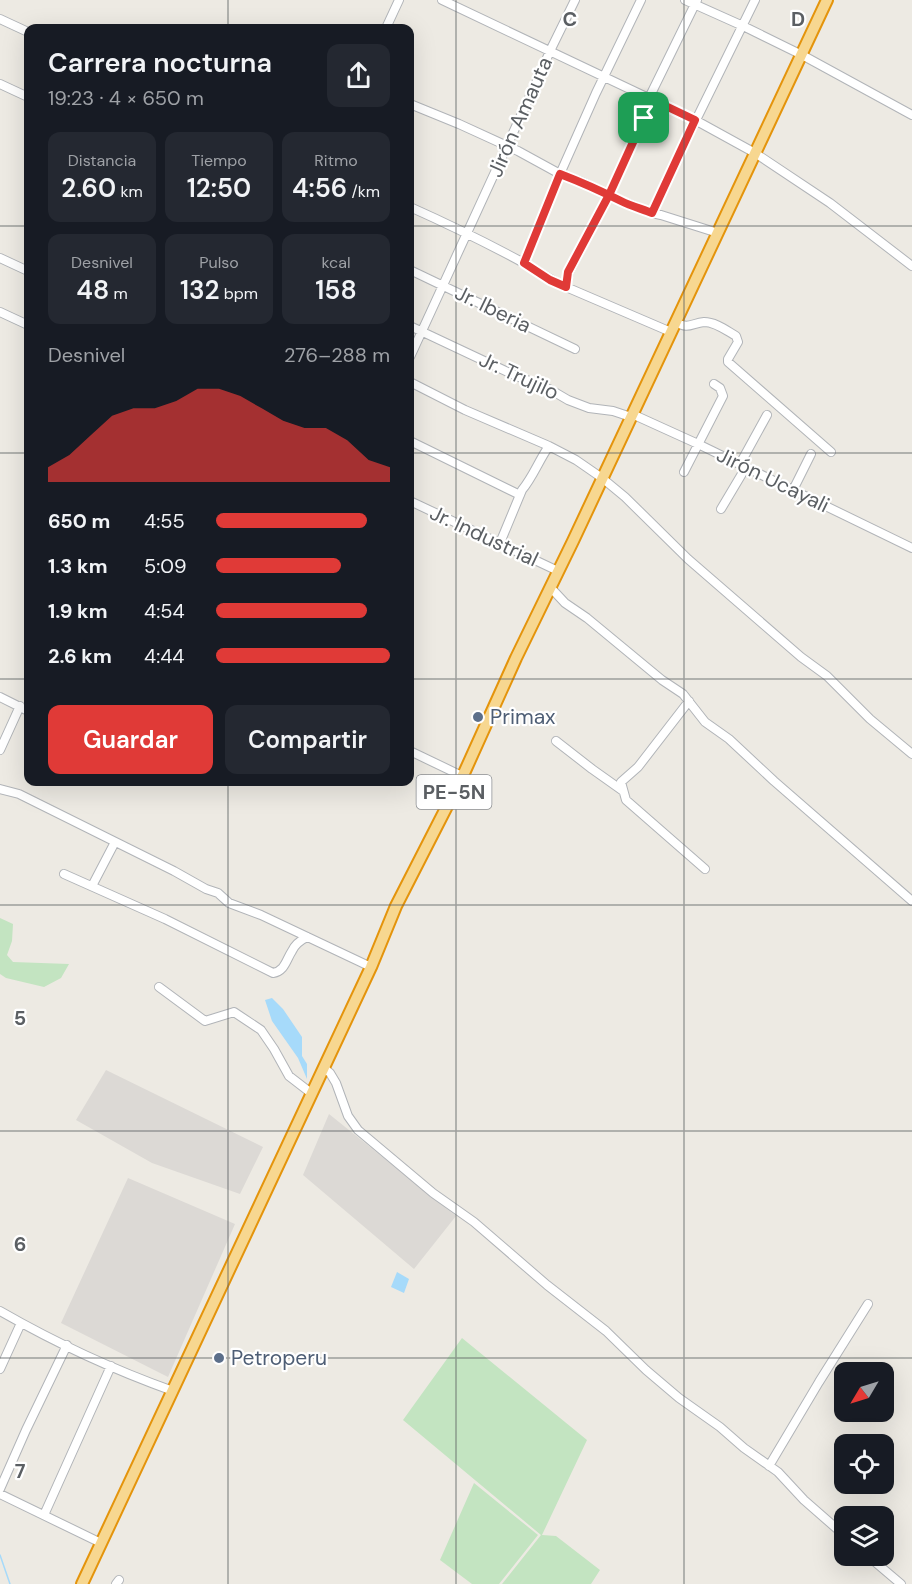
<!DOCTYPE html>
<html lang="es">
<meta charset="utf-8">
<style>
body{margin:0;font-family:"DM Sans",sans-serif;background:#242831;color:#f1f3f6;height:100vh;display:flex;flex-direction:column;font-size:22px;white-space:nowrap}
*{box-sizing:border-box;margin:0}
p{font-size:20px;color:#9ea1a6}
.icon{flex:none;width:33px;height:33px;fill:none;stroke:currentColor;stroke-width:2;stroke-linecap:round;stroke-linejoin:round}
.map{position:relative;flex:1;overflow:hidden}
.sheet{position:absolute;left:24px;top:24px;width:390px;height:762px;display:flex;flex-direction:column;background:#171b24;border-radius:12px;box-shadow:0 6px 24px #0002}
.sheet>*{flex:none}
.needle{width:39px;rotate:232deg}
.fabs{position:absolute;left:834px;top:1362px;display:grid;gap:12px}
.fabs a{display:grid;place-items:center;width:60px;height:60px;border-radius:12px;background:#171b24;box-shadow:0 6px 24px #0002;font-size:30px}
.pin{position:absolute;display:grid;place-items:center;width:51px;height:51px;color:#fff;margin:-26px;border-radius:12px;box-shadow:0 3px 9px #0006}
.round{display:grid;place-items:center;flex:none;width:63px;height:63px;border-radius:12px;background:#242831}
.headline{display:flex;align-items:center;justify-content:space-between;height:102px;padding:0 24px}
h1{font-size:27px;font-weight:600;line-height:45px}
.stats{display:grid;grid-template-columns:repeat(3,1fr);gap:9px;height:102px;padding:6px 24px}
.stats div{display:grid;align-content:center;border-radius:12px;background:#242831;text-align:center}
.stats b{font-size:26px;font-weight:600}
.stats small{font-size:16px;font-weight:400}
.stats p{font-size:16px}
.chart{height:168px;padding:12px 24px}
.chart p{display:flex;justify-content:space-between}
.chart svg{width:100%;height:108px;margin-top:6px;fill:#e03a37;opacity:.7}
.primary-button{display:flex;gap:12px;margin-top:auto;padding:12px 24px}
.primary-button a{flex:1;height:69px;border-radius:12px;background:#e03a37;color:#fff;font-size:24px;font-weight:600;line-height:69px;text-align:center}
.primary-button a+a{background:#242831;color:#f1f3f6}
ul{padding:0 24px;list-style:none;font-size:20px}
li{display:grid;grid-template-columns:96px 72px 1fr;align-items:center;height:45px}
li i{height:15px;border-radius:8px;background:#e03a37}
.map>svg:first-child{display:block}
.industrial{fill:#dcd9d5}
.green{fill:#c3e4c1}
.water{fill:#a6dafa}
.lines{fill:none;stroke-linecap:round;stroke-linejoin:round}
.stream{stroke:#a6dafa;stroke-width:1.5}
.minor-casing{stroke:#b1b4b8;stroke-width:10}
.highway-casing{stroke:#e4940c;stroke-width:14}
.minor{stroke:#fff;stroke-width:8}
.highway{stroke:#f7d790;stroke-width:10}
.route-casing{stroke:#fff;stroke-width:12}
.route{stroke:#e03a37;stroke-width:8}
.grid{fill:none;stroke:#5b5f63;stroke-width:1.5;stroke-opacity:0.55}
.service-dot{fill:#5c6f8a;stroke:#fff;stroke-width:2}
.labels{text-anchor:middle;stroke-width:4.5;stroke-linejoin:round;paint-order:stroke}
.shield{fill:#fff;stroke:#8c8f92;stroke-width:1.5}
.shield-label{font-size:20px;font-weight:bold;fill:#5b5f63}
.street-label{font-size:21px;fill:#5b5f63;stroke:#fff}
.service-label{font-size:21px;fill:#4e5e75;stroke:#fff;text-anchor:start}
.grid-label{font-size:20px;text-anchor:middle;font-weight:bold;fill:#5b5f63;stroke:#fff;stroke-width:4.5;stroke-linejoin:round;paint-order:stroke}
</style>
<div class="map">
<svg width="912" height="1584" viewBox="0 0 912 1584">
<rect width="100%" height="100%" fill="#edeae3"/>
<path class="industrial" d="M106 1070 263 1147 240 1194 152 1163 76 1120Z
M329 1114 456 1216 414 1269 303 1175Z
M128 1178 235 1224 168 1377 61 1323Z"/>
<path class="green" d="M0 918 13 924 12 941 7 955 13 962 69 964 61 978 44 987 6 978 0 974Z
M462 1338 587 1440 542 1535 556 1536 600 1570 591 1584H502L541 1535 403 1420Z
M474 1483 538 1535 499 1584H472L440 1560Z"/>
<path class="water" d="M272 998 283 1009 302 1037V1056L307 1064V1079L298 1058 272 1021 265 1000Z
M397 1272 409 1279 404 1293 391 1287Z"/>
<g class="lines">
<path class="stream" d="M0 1555 10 1584"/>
<g class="minor-casing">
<path id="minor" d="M442 0 695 120 755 153 830 203 912 266
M685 0 743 26 802 55 912 115
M0 19 28 32
M386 28 399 0
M0 84 28 97
M410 104 459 124 518 151 560 174 582 182 624 202 652 213 661 215 718 233
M410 207C448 224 485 242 522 262 537 270 550 280 566 287L671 332
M652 213 669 175 755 0
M0 258 28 271
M524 263 560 174 596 93 641 0
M410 270 575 349
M566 287 569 272 609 195 644 118 649 98 697 0
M0 312 28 325
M676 322C688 330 692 323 704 322 716 322 727 331 736 336L738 342 728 359V362L831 452
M410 326 512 374 551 390 568 400 589 408 613 411 631 417
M410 357 541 72 550 51 575 0
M410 382 465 410 549 446 576 460 602 478 625 497 688 559 801 657 827 676 870 719 912 754
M632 414 698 444 912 548
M410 441 520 495
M740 464 767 415
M684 472 723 396 720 388 714 384
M793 490 811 454
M410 501 558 571
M721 509 746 467
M500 543 522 490C533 477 539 460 549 446
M551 588 565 603 587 618 662 680 683 694 705 722 729 739 774 781 912 901
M0 697 28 711
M689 701 638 767 621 782 626 800 705 869
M556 741 592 769 623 791
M0 750 20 706
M410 751 462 776
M0 789 19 794 174 871 206 889 218 893 229 903 261 915 371 967
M64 874 165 919 273 973C285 971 286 960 292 951 295 944 301 940 307 937
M92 886 115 842
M159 987 205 1021 234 1012 261 1030 274 1049 289 1076 311 1093
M324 1068 330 1073 336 1083 348 1116 358 1130 433 1193 474 1222 547 1285 606 1331 646 1370 679 1398 720 1427 744 1448 778 1472 804 1500 844 1535
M0 1311C54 1342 114 1370 173 1391
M0 1369 21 1323
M769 1466 819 1382 868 1304
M0 1489 26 1430 67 1345
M0 1494 101 1543
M44 1515 111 1366
M868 1556 901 1584
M116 1584 119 1580"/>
</g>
<g class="highway-casing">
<path id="highway" d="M82 1584 371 967 396 906 465 771 516 658 573 541 827 0"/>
</g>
<use href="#minor" class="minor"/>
<use href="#highway" class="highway"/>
</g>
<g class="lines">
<g class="route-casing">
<path id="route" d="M644 118 609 195 568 272 566 287 550 280 524 263 560 174C581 182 601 191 621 201 631 206 642 209 652 213L695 120 649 98 644 118"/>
</g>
<use href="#route" class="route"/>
</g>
<path class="grid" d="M228 0V28M456 0V1584M684 0V1584M0 226H28M410 226H912M0 453H28M410 453H912M0 679H28M410 679H912M228 782V1584M0 905H912M0 1131H912M0 1358H912"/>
<g class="service-dot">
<circle cx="478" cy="717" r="6"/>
<circle cx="219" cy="1358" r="6"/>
</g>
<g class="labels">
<rect class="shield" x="416.5" y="775" width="75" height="34" rx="4.5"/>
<g class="shield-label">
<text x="454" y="799">PE-5N</text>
</g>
<g class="street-label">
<text transform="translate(520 117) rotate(-66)" y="7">Jirón Amauta</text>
<text transform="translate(493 309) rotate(26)" y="7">Jr. Iberia</text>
<text transform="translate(519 376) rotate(25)" y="7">Jr. Trujilo</text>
<text transform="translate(773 480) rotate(26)" y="7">Jirón Ucayali</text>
<text transform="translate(484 536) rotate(25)" y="7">Jr. Industrial</text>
</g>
<g class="service-label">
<text x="490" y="724">Primax</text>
<text x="231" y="1365">Petroperu</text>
</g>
</g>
<g class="grid-label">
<text x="570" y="26">C</text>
<text x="798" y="26">D</text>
<text x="20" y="1025">5</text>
<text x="20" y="1251">6</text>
<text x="20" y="1478">7</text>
</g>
</svg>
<div class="fabs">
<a><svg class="needle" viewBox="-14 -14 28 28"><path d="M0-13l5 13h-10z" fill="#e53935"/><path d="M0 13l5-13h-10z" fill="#9ea1a6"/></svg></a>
<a><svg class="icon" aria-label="locate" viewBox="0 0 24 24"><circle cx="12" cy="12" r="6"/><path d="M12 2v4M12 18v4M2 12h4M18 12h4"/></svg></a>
<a><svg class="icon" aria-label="layers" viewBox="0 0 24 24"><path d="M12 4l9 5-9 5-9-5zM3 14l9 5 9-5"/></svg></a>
</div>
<div class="pin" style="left:644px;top:118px;background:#1e9e55"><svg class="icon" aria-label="arrive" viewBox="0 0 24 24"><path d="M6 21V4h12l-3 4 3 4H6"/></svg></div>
<section class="sheet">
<div class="headline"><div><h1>Carrera nocturna</h1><p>19:23 · 4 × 650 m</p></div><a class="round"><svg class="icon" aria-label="share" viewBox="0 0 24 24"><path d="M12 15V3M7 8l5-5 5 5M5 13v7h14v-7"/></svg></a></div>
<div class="stats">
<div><p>Distancia</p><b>2.60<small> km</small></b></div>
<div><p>Tiempo</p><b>12:50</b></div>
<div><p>Ritmo</p><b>4:56<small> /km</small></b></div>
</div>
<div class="stats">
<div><p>Desnivel</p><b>48<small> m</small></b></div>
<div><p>Pulso</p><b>132<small> bpm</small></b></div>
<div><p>kcal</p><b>158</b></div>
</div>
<div class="chart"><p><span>Desnivel</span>276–288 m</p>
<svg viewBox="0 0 160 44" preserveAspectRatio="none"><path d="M0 44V38L10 33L20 25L30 17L40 14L50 14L60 11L70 6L80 6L90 9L100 14L110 19L120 22L130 22L140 27L150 35L160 38V44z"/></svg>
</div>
<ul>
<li><b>650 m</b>4:55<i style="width:87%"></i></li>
<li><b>1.3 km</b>5:09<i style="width:72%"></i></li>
<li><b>1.9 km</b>4:54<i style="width:87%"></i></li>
<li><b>2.6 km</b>4:44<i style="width:100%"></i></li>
</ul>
<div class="primary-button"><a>Guardar</a><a>Compartir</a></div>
</section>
</div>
